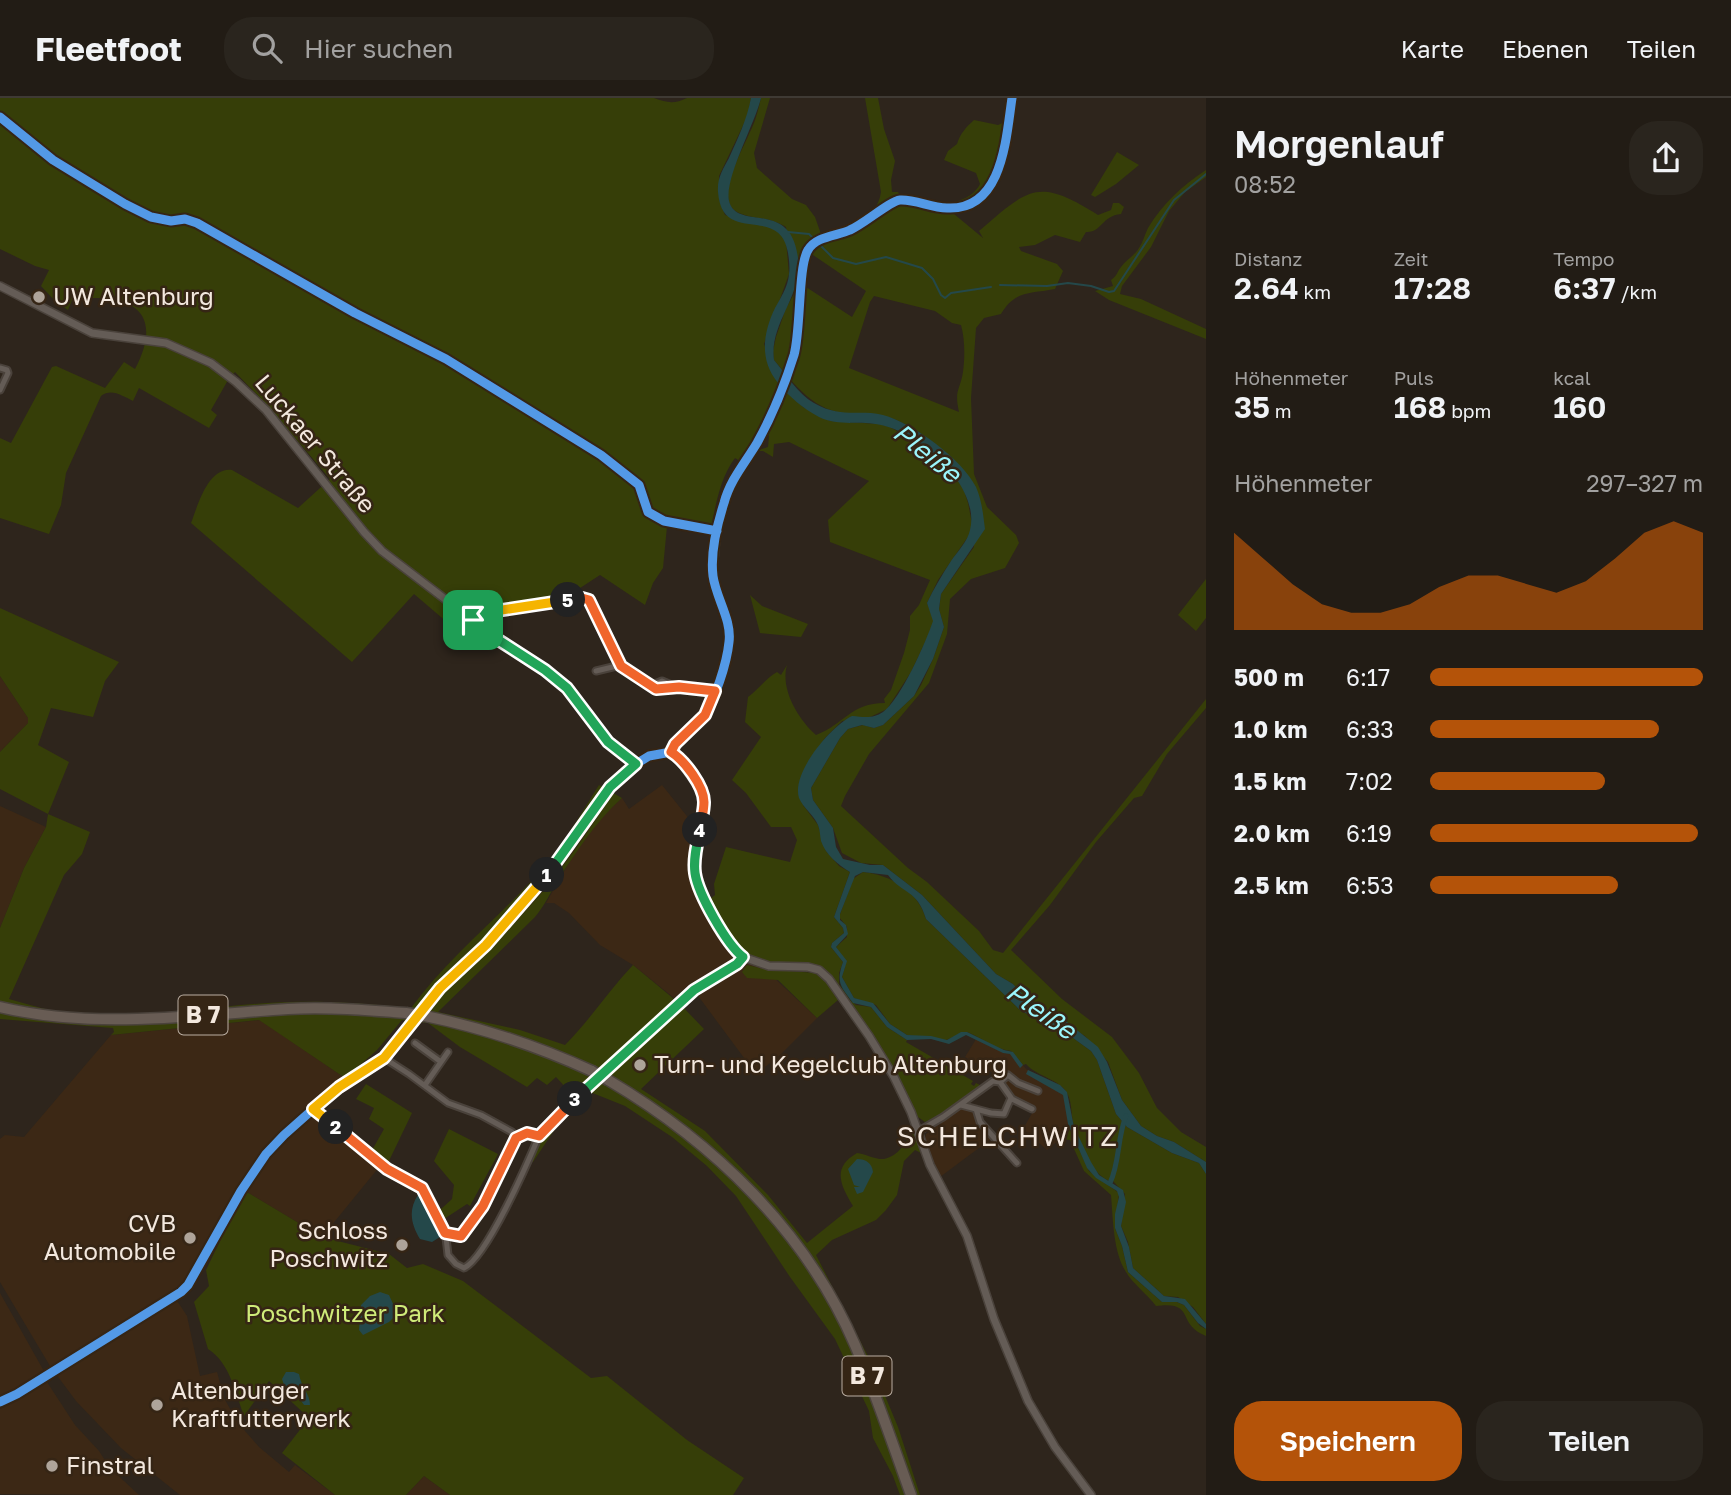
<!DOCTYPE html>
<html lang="de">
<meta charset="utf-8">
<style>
body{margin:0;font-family:"Golos Text",sans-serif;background:#2a251e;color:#f1f3f6;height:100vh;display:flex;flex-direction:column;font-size:26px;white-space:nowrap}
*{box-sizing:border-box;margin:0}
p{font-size:23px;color:#a2a1a0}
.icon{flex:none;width:38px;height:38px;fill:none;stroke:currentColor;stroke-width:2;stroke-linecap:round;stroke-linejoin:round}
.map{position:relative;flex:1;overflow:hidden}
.side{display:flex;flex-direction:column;background:#221c15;width:525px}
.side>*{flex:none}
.pin{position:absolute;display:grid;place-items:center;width:60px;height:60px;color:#fff;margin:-30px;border-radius:14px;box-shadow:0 4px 10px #0006}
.km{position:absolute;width:35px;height:35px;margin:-18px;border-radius:50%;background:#222;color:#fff;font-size:19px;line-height:35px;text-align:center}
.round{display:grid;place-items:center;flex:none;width:74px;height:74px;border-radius:28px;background:#2a251e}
.overview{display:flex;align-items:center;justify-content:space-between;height:119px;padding:0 28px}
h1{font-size:38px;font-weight:600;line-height:52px}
.figures{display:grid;grid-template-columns:repeat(3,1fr);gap:10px;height:119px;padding:7px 28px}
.figures div{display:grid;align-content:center}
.figures b{font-size:30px;font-weight:600}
.figures small{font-size:19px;font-weight:400}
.figures p{font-size:19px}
.chart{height:196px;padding:14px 28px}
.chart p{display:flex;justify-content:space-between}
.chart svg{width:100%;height:126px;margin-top:7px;fill:#b45309;opacity:.7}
.button{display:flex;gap:14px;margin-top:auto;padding:14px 28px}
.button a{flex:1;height:80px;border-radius:28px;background:#b45309;color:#fff;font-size:28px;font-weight:600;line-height:80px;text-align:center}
.button a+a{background:#2a251e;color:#f1f3f6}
ul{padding:0 28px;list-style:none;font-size:23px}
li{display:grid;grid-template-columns:112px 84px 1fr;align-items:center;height:52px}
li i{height:18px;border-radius:9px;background:#b45309}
header{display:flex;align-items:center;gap:42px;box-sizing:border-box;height:98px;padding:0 35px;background:#221c15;border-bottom:2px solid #3f3a34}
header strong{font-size:33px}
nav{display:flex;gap:38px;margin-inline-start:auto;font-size:24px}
.search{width:490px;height:63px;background:#2a251e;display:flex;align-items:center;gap:18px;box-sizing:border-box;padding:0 24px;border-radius:28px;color:#a2a1a0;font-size:26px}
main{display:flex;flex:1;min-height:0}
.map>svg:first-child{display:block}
.built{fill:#3c2815}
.green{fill:#363e08;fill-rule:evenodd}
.water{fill:#24484a}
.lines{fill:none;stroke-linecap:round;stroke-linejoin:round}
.stream{stroke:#24484a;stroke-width:2}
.canal{stroke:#24484a;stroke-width:5}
.minor-casing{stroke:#4a423b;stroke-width:9}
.tertiary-casing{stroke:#4a423b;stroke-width:10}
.trunk-casing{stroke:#4a423b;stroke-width:13}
.minor{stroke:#645c56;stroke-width:5}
.tertiary{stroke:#645c56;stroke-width:7}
.trunk{stroke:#685c54;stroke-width:10}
.trunk-bridge-casing{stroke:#4a423b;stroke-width:13;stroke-linecap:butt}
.trunk-bridge{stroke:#685c54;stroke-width:10}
.cycleway-casing{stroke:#352515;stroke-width:13}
.cycleway{stroke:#5399e6;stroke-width:9}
.split-1-casing{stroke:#fff;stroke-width:14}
.split-2-casing{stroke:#fff;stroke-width:14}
.split-3-casing{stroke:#fff;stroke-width:14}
.split-4-casing{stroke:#fff;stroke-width:14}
.split-5-casing{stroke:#fff;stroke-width:14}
.split-6-casing{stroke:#fff;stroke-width:14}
.split-1{stroke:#22a559;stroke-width:9}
.split-2{stroke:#f5b400;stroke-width:9}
.split-3{stroke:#f0652b;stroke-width:9}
.split-4{stroke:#22a559;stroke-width:9}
.split-5{stroke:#f0652b;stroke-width:9}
.split-6{stroke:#f5b400;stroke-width:9}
.poi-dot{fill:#aea49a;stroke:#352515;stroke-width:2.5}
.labels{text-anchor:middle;stroke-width:5;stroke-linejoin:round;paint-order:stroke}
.shield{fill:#352515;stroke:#baaea2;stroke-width:2}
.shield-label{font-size:23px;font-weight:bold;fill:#f3e8de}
.poi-label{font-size:24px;fill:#f3e8de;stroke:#352515;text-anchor:start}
.street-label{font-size:24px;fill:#f3e8de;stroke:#352515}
.park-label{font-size:24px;fill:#cfeb79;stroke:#352515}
.water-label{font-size:26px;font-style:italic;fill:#9bf5fc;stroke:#352515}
.quarter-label{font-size:28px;letter-spacing:2px;fill:#f3e8de;stroke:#352515}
</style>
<header>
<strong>Fleetfoot</strong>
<div class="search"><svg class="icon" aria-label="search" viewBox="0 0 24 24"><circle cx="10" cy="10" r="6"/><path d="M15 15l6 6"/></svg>Hier suchen</div>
<nav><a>Karte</a><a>Ebenen</a><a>Teilen</a></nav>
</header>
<main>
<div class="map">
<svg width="1206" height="1397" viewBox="0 0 1206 1397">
<rect width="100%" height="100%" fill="#2e251c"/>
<path class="built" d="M0 578 28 620V625L0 654Z
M662 687 702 737 699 778 734 845 754 861 817 920 778 959 756 976 690 887 674 900 633 867 600 847 569 815 554 805H546L571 761 603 717 622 700 629 711Z
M0 708 46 729 24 770 0 830Z
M260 922 345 980 326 994 309 1010 380 1068 322 1139 247 1094 237 1092 185 1185 172 1195 187 1218 200 1278 217 1274 224 1300 238 1325 259 1349 289 1374 295 1367 335 1397H180L121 1350 76 1303 50 1268 0 1184V1041L5 1037 24 1039 111 937Z
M978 938 1017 959 1026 971 1060 987 1067 994 1074 1029 1047 1052 1023 1031 1035 1010 1012 1000 993 975 965 959Z
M963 1009 973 1014 991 1041 940 1079 931 1060 925 1040 926 1036Z
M0 1195 45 1275 0 1299Z
M47 1284 75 1327 99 1353 110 1370 139 1397 0 1396V1311Z
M424 1378 450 1397H406Z"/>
<path class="green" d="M0 0H654C667 5 675 6 687 0H751L748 17 719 78V101L725 117 768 128 780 134 786 142 789 176 764 246 780 287 772 305 770 304C772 320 750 349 740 363L735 360C720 380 716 406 711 430L668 418 663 470 653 485 645 507 600 477 577 492 524 504 470 510 455 531 414 496 352 564 191 425C198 407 208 369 232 372L298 410 330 381 268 308 235 274 228 282 211 312 217 317 209 330 139 290 133 303C122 298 112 290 101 298L66 375 61 407 49 436 0 420V340L11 345 52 269 56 268 105 290 124 264 135 271C167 210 126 194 72 202L68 212 55 203 41 188 49 172 35 168 0 151Z
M761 0H770L754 55 757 70 792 101 806 107 815 119 821 136C846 131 877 123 881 94L865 0H878L884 31 895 63 891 82 892 94H898L901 100C924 105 966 113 980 86L976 75 944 62 948 53 957 46C960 36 966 29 974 22L998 27 1005 24V38L1010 43C1008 57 1004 81 992 91 990 93 985 94 982 95 973 102 969 106 957 107L954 116 983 140 979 133C1029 90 1038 79 1098 117L1111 112 1113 105H1119L1124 109 1121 116C1101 118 1102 135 1086 134L1080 144 1055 137 1035 147 1019 149 1021 153 1057 166 1063 173 1055 191C1030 196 1015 192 1001 216L984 220 976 230 971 300 974 376 987 409 1016 437 1019 445 1005 470 971 481 950 501 947 536 929 585 869 656 845 698 841 708 908 770 927 784 979 833 993 852 1003 855 1206 601V610L1167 656 1142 698 1134 700 1096 744 1050 807 1011 852 1062 901 1112 939 1139 975 1157 1010 1181 1034 1206 1049V1064L1174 1044 1157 1038 1141 1028 1122 1002 1108 964 1085 938 1026 900 1013 886 996 876 922 797 883 767 861 765 842 755 833 730 813 702 811 690 840 640 848 631 863 627 874 630 883 627 914 598 921 587 933 561 944 529 939 511 941 496 974 449V386C952 359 927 335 894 321 881 316 865 317 851 316 814 314 796 288 774 262L773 253 776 239 786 210 794 196 786 129C767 118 755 122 739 115 712 104 742 53 749 36 755 25 758 13 761 0ZM810 155 866 193 852 219 806 189V166ZM874 198 935 213 952 225 961 227C965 241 965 259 963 274 960 293 954 291 959 314L849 270 870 204Z
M1117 54 1139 67 1116 86 1095 99 1091 97Z
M1206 72V79L1185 94 1169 113 1151 149 1122 188 1120 196 1141 201 1206 231V241L1109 202 1095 193 1113 188 1111 182C1117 178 1117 174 1121 169 1126 162 1135 157 1139 150 1143 144 1145 136 1148 130 1163 105 1182 88 1206 72Z
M785 292 803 309 830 323 879 326 890 329 921 347 955 377 963 389 968 405 972 425 970 436 938 482 927 505 934 523 929 536 911 574 887 611 868 620 842 623 825 640 805 670 803 707 818 727 826 753 839 768 850 774 834 819 843 830 844 835 832 845 831 849 843 864 839 875V886L850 902 856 907 871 909 887 929 907 942 906 944 973 983 971 986 974 988 976 985 982 988 947 1013 925 1024 918 1019 888 962 829 876C806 853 766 876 741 853 727 841 719 817 710 801L715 797 714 786 726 749 790 764 797 742 791 729H771L746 695 732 682 761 639 745 624 748 599C759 591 765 581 777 574L781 577 787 567C780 591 798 621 816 637 845 626 850 605 885 605L884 601 891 592 904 555 910 532V518L919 507 930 482 830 444 828 422 869 383 789 344 774 346 773 359 763 353H753L757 349 759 352 768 349 769 338 765 333Z
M1206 481V520L1196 533 1178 517Z
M750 497 762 508 808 526 801 539 760 535Z
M0 510 119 564 105 583 93 619 51 610 38 647 69 664 48 716 90 734 82 756 64 777 9 901C24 905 40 910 55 913 133 926 211 906 289 904 330 903 371 906 411 910 448 860 496 822 538 776 562 750 580 717 599 687L622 700C596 723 577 753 558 782 550 795 545 807 535 819L438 914 520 932 565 947C590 922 609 892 633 867L680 906 704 931 641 991 705 1033 768 1097 807 1145 853 1108C841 1088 831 1070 857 1055 865 1056 877 1062 884 1061 899 1058 910 1041 912 1028L921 1055 915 1052 904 1063 897 1097 886 1112 876 1122 832 1142 816 1157 871 1264 898 1329 920 1397H900L893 1378 873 1340 869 1313 835 1241 790 1179 736 1098 707 1068 672 1039 625 1008 590 994 563 1019 533 1064H529L544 1036 569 1004V993L556 979 547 987 537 980 527 989 460 949 428 925 402 922 377 952 345 980 259 922 111 937 114 934 113 930 0 921V830L24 770 46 729 48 716 0 691V654L28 625V620L0 578Z
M863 774C891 777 918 793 926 821L1021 913 1062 932 1091 953 1097 962 1116 1016 1127 1029 1172 1055 1199 1065 1206 1076V1226L1193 1209 1178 1199 1164 1198 1133 1170 1128 1144 1121 1128 1125 1096 1113 1083C1095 1084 1077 1041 1073 1024 1071 1015 1072 1006 1068 997 1061 981 1037 979 1026 966L1023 967 1011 953C996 952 981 939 967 934L946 942 907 937 890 926 876 907 854 900 842 879C849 857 845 866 836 849L847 839V829L839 819 853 781Z
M747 867 764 871 815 875 827 885 838 902 817 920 778 882 747 880 742 874Z
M366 986 412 1015 387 1067 371 1054 384 1031 369 1021 374 1010 356 1001Z
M449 1031 498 1056 470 1108 467 1106 444 1121 440 1112 452 1101 454 1087 434 1063Z
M1070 1032 1089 1073 1119 1095 1115 1130 1122 1148 1128 1174 1162 1204H1177L1184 1207 1200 1228 1206 1231V1238C1175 1226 1197 1203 1156 1208 1147 1196 1133 1186 1126 1174 1113 1154 1113 1120 1111 1097L1084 1073 1070 1042 1060 1041Z
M247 1094 322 1139 389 1156 407 1170 423 1166 463 1183 591 1280 607 1278 687 1342 744 1380 733 1397H450L424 1378 406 1397H335L282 1355 309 1320 269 1283 244 1318C235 1294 230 1265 208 1251L194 1204 209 1188 206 1172 235 1112Z"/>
<path class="water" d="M751 0H761C755 26 721 86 730 106 741 132 791 102 798 160 803 198 769 225 774 262 786 276 798 296 814 305 842 321 858 311 883 317 913 325 962 361 976 389 982 403 983 416 985 431L941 496 939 511 944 529 933 561 914 598 883 627 874 630 862 627 848 631 840 640 811 690 813 702 833 730 836 749 843 761 870 767H883L922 797 996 876 1013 886 1026 900 1067 924 1098 949 1107 964 1122 1002 1141 1028 1157 1038 1174 1044 1206 1064V1076L1199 1065 1172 1055 1127 1029 1116 1016 1097 962 1091 953 1062 932 1021 913 926 821C917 791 903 797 888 777L863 774 855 778 840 816V822L846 827 848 836 836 849 847 863 842 879 854 900 873 905 890 926 907 937 931 938 947 942 961 934H967L1004 952 1013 954 1023 967 1020 970 1010 956 1003 955 966 937 949 946 931 941 907 942 887 929 871 909 853 905C840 888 836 884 843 864L831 849 832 845 844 835 843 830 834 819 850 774C837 766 826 757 821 743 820 738 820 732 818 727 814 717 803 710 799 700 791 675 831 628 852 618 864 619 873 621 883 614 901 601 926 544 933 523L927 505C934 490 942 477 951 463 957 454 968 443 970 432 981 388 920 335 881 327 861 322 839 329 819 319 804 311 788 298 778 285 759 262 763 235 775 210 781 199 788 189 789 176 790 170 789 161 788 155 780 105 722 149 718 94 717 80 723 71 729 60 738 40 747 21 751 0Z
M1028 972 1060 987 1067 994 1074 1029 1091 1064 1099 1077 1123 1092 1126 1104 1121 1128 1129 1149 1133 1170 1164 1198 1185 1201 1206 1226V1231L1198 1225 1184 1207 1177 1204H1162L1128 1174 1122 1148 1115 1130V1116L1119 1099 1117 1093 1096 1080 1087 1070 1068 1026 1063 997 1026 976Z
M857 1061C866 1061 872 1065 873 1074L863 1094 857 1096 854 1089H860L854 1087 848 1071Z
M418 1097 426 1102 434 1116 431 1117 432 1121H437L441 1131 440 1139 432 1144 420 1141C411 1126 408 1112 418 1097Z
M380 1194 389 1197 394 1208V1219L389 1224 363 1237 359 1232 361 1207 370 1198Z
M286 1274H294L299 1276C301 1289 310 1296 310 1307H304L294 1293 285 1290 282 1281Z"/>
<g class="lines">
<path class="stream" d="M788 134 809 136 833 160 856 166 886 159 922 170 933 181 941 197 945 200 951 195 991 189
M1000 187 1047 188 1068 185 1091 188 1109 194 1114 193 1174 102 1206 76"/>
<path class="canal" d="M1110 1085C1120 1064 1117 1040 1126 1018"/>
<g class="minor-casing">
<path id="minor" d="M0 270 7 272 8 275 0 292
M473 522 489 514 586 500 621 568 656 591 679 589 715 593
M596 573 621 567
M650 588 662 583 676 589
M671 654 675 646 705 616 711 606 727 555 730 543 729 531 713 477 717 433 732 382 758 343 790 271 799 222 804 165
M415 945 441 964 425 987
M384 960 409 976 448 1005 481 1017 512 1034 516 1040
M441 964 448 954
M1000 984 1008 977 1018 985 1038 993
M961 1007 991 1015 1004 1016 1011 1000
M313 1011 377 1063 422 1090 445 1131 448 1157 456 1166 464 1170C487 1159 528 1064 539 1038L545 1031 682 903 694 893 737 866 743 859
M976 1011 980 1024 1017 1065
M919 1033 943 1019 993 983 1000 984 1012 1001 1032 1011
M516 1040 527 1035 539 1038
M445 1135 461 1138 469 1131 483 1108 516 1040"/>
</g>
<g class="tertiary-casing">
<path id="tertiary" d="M0 188 92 235 166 245 211 265 236 284 266 312 364 434 382 453 500 543 532 562 558 583 575 599 608 644 636 666
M0 1304 17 1296 181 1194 188 1187 241 1093 266 1056 284 1037 329 997 384 960 440 890 486 847 540 787 571 746 610 689 636 666 649 658 666 654 673 655 678 660 702 694 704 704 694 774 698 788 717 822 733 850 743 859 769 868 808 869 819 872 829 881 869 938 894 979 911 1014 930 1067 967 1138 994 1221 1028 1303 1055 1349 1091 1397"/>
</g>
<g class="trunk-casing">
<path id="trunk" d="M0 909C96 932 191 917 288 911 328 909 367 912 406 915
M425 918C484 930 537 948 592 973
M608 982C713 1044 806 1133 855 1247 876 1296 893 1347 911 1397"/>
</g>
<use href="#minor" class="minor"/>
<use href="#tertiary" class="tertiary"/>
<use href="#trunk" class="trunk"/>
<g class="trunk-bridge-casing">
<path id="trunk-bridge" d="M406 915 425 918
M592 973 608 982"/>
</g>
<use href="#trunk-bridge" class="trunk-bridge"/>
<g class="cycleway-casing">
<path id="cycleway" d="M0 19 53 62 125 106 151 119 171 123 185 121 197 125 355 215 446 261 601 357 639 387 648 414 664 423 717 433
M0 1304 17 1296 181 1194 188 1187 241 1093 266 1056 284 1037 329 997 384 960 440 890 486 847 540 787 571 746 610 689 636 666 649 658 671 654C677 640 693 631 702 619 715 604 727 564 729 544 732 522 716 500 713 478 710 454 717 427 724 405 730 382 745 365 757 345 772 318 785 286 794 257 801 232 798 168 808 152 816 138 837 138 850 132 864 126 890 103 900 102 915 101 931 110 947 110 1003 113 1006 40 1012 0"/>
</g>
<use href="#cycleway" class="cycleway"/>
</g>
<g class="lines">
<g class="split-1-casing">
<path id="split-1" d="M473 522 500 543 545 572 567 590 608 644 636 666 610 689 547 777"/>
</g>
<g class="split-2-casing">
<path id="split-2" d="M336 1029 313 1011 339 989 384 960 440 890 486 847 547 777"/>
</g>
<g class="split-3-casing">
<path id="split-3" d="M336 1029 387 1071 422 1090 445 1135 461 1138 483 1108 516 1040 527 1035 539 1038 575 1001"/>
</g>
<g class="split-4-casing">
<path id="split-4" d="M575 1001 682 903 694 892 737 866 743 859C727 847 698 796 695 775 693 761 697 746 700 732"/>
</g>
<g class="split-5-casing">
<path id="split-5" d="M568 502 582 500 589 502 621 568 656 591 679 589 715 593 705 617 675 646 671 654C684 662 704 688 704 704 704 713 701 723 700 732"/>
</g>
<g class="split-6-casing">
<path id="split-6" d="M473 522 489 514 568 502"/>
</g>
<use href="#split-1" class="split-1"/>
<use href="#split-2" class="split-2"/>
<use href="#split-3" class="split-3"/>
<use href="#split-4" class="split-4"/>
<use href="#split-5" class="split-5"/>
<use href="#split-6" class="split-6"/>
</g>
<g class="poi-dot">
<circle cx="39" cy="199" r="7"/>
<circle cx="640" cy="967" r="7"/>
<circle cx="190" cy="1140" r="7"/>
<circle cx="402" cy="1147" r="7"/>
<circle cx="157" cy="1307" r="7"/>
<circle cx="52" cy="1368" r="7"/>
</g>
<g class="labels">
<g class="shield">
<rect x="178.5" y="897.5" width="49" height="39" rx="5"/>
<rect x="842.5" y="1258.5" width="49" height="39" rx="5"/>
</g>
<g class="shield-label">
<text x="203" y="925">B 7</text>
<text x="867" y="1286">B 7</text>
</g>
<g class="poi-label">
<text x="53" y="207">UW Altenburg</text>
<text x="654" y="975">Turn- und Kegelclub Altenburg</text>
<text x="176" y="1134" text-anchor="end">CVB<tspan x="176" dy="28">Automobile</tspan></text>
<text x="388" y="1141" text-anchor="end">Schloss<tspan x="388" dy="28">Poschwitz</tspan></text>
<text x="171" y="1301">Altenburger<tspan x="171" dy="28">Kraftfutterwerk</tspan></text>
<text x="66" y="1376">Finstral</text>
</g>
<g class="street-label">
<text transform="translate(315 346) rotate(50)" y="8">Luckaer Straße</text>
</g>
<g class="park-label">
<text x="345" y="1224">Poschwitzer Park</text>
</g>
<g class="water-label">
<text transform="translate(927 355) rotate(39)" y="9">Pleiße</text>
<text transform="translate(1041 913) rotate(35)" y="9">Pleiße</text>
</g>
<g class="quarter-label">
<text x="1008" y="1048">SCHELCHWITZ</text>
</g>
</g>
</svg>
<div class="pin" style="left:473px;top:522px;background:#1e9e55"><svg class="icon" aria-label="arrive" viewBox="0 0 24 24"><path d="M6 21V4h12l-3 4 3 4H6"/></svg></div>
<b class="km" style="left:547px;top:777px">1</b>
<b class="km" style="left:336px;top:1029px">2</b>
<b class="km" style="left:575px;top:1001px">3</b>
<b class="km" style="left:700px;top:732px">4</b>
<b class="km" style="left:568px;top:502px">5</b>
</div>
<section class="side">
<div class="overview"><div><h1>Morgenlauf</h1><p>08:52</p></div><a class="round"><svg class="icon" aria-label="share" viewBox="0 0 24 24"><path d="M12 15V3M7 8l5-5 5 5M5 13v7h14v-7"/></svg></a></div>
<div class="figures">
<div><p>Distanz</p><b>2.64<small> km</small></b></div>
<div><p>Zeit</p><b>17:28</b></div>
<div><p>Tempo</p><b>6:37<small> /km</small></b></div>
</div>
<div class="figures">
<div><p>Höhenmeter</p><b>35<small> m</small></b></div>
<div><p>Puls</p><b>168<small> bpm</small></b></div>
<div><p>kcal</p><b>160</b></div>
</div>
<div class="chart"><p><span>Höhenmeter</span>297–327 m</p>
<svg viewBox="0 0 160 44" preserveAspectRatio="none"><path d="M0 44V10L10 19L20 28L30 35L40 38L50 38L60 35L70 29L80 25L90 25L100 28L110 31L120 27L130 19L140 10L150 6L160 10V44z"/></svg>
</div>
<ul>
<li><b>500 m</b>6:17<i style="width:100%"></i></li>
<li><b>1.0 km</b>6:33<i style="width:84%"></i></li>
<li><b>1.5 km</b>7:02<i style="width:64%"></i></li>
<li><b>2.0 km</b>6:19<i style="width:98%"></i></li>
<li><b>2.5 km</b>6:53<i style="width:69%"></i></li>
</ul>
<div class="button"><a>Speichern</a><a>Teilen</a></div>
</section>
</main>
